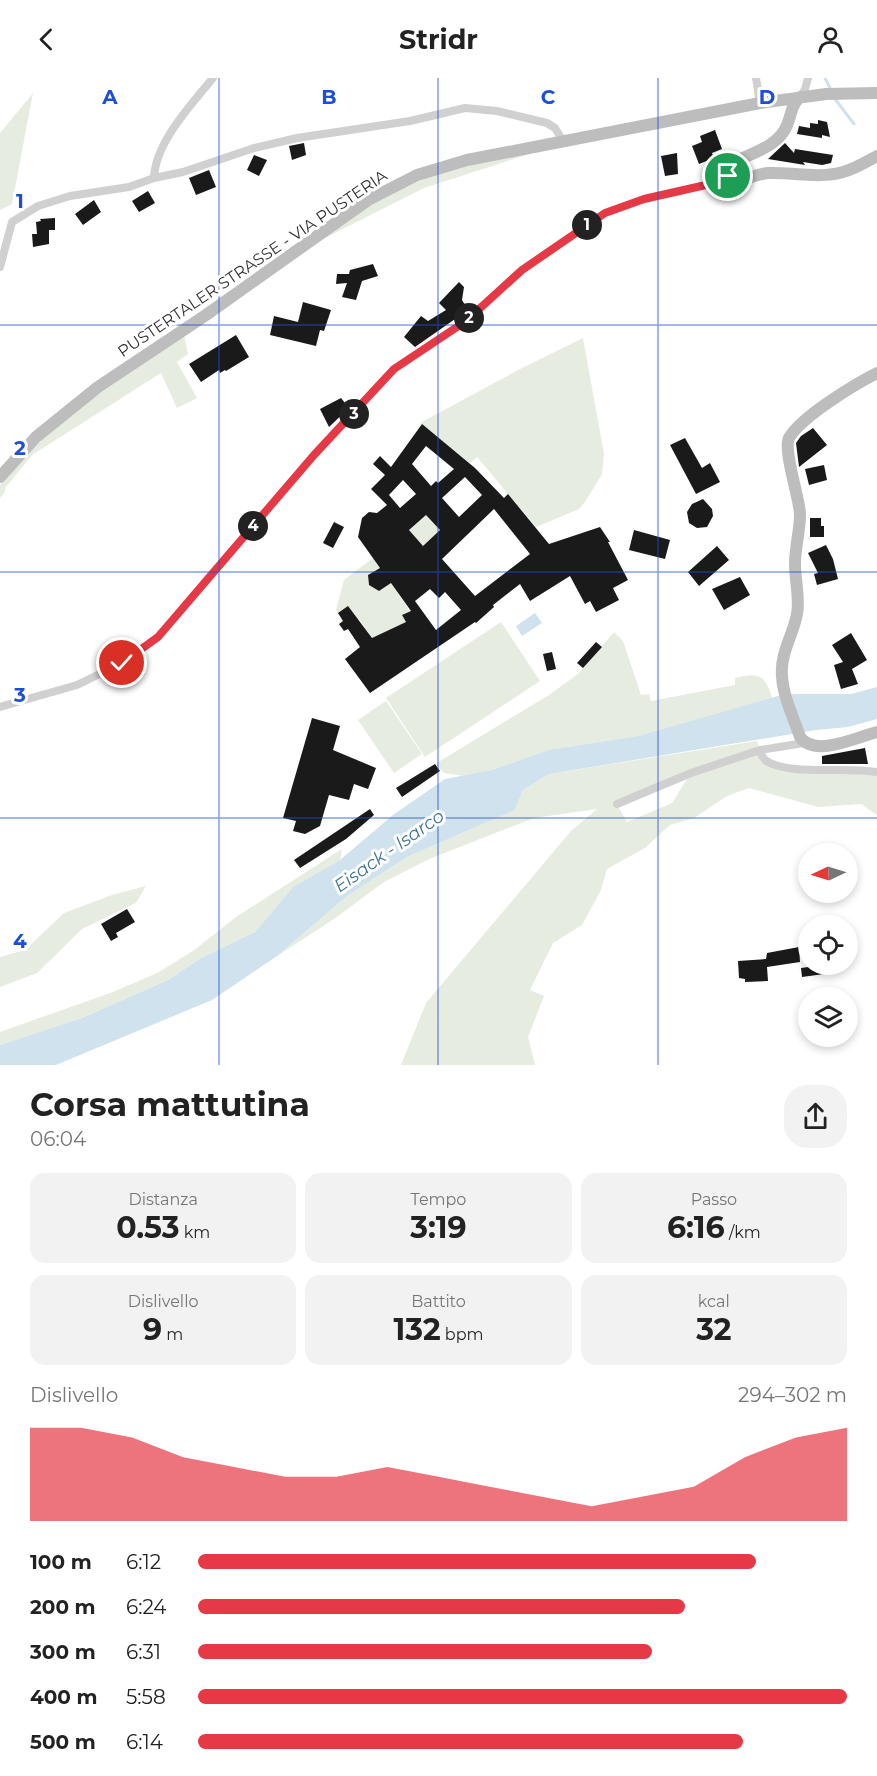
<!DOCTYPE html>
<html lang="it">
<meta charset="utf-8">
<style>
body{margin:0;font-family:Montserrat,sans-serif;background:#f2f2f2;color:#222;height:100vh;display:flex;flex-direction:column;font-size:22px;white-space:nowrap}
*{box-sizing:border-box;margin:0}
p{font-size:20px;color:#767676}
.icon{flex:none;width:33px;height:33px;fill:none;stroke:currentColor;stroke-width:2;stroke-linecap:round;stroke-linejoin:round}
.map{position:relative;height:987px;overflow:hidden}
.side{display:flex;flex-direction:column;background:#fff;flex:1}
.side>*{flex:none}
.needle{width:39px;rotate:266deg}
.buttons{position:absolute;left:798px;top:765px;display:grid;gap:12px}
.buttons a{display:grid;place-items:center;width:60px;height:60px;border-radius:50%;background:#fff;box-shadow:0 3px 9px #0003;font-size:30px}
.pin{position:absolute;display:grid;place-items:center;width:51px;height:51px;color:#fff;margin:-26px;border:3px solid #fff;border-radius:50%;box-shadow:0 2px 6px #0007}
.km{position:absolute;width:30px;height:30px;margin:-15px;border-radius:50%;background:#222;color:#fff;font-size:16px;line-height:30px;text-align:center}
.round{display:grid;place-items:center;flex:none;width:63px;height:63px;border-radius:24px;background:#f2f2f2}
.overview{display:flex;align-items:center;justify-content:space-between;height:102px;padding:0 30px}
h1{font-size:33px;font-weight:700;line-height:45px}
.metrics{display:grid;grid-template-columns:repeat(3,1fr);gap:9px;height:102px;padding:6px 30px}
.metrics div{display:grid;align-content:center;border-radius:15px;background:#f2f2f2;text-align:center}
.metrics b{font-size:30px;font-weight:700}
.metrics small{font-size:16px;font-weight:400}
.metrics p{font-size:16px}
.chart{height:168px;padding:12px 30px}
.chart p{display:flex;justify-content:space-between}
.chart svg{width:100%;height:108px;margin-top:6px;fill:#e63946;opacity:.7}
ul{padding:0 30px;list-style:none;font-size:20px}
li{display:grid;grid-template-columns:96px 72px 1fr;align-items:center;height:45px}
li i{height:15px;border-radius:8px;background:#e63946}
header{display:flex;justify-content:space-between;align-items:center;height:78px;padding:0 30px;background:#fff;font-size:27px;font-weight:700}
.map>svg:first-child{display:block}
.green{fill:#e6ecdf;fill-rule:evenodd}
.water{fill:#cfe2ee}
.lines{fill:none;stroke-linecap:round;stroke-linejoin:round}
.stream{stroke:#cfe2ee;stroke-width:3}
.building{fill:#1a1a1a;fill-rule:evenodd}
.street{stroke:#d0d0d0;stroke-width:8}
.secondary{stroke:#bdbdbd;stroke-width:12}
.route-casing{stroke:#fff;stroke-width:12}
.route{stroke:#e63946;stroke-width:8}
.grid{fill:none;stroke:#1d4ed8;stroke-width:1.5;stroke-opacity:0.55}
.labels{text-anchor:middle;stroke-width:6;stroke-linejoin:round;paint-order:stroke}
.street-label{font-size:16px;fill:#333;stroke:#fff}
.water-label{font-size:18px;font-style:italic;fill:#3f7597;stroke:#fff}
.grid-label{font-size:20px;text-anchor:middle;font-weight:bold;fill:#1d4ed8;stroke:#fff;stroke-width:6;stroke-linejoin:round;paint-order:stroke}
</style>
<header><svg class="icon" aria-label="back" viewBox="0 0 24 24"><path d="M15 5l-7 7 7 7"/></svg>Stridr<svg class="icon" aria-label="person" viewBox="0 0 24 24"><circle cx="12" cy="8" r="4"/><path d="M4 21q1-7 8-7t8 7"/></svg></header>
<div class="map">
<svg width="877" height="987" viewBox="0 0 877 987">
<rect width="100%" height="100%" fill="#fff"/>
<path class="green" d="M33 15 12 126 0 132V55Z
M560 66 424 110 317 164C340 149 362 130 387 117 441 90 501 80 560 66Z
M184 257 188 276 177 284 197 320 177 330 161 295 32 377 5 410V414L0 420V407L14 390 63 341Z
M583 260 604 376 602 396 585 424 579 431 536 449 477 379 470 385 420 345 520 291Z
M426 437 440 452 423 468 409 452Z
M373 480 380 490 368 497 369 507 379 513 391 505 410 534 402 537 406 544 372 560 360 542 338 535 336 532 344 502Z
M501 544 540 603 425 679 386 620Z
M614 554 623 563 641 617 649 616 651 623 735 607V600C757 594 766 597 772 620L638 658 548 672 492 692 465 698 444 695 435 686 549 617 578 596Z
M386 623 422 676 394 695 358 642Z
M757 663 762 679 790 690 877 693V737L861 726 818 729 749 710 727 718 694 740 670 747 645 770 607 791 601 812 582 847 553 865 530 912 544 918 528 959 535 987H401L426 925 571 753 597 731 534 740 429 781 384 804 334 841 277 878 347 818 407 779 515 732 523 712 549 696ZM690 696 672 725 627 744 617 727Z
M342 771 340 782 293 809 255 854 201 880 168 902 82 940 0 967V954L113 914 157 895 193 873 236 839Z
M146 808 136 825 82 851 37 895 0 909V879L25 872 64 835 112 817Z"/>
<path class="water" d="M535 535 542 545 522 558 516 548Z
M877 609V641L848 649 816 652 549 696 523 712 515 732 407 779 347 818 277 878 212 922 56 987H0V967L82 940 168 902 201 880 255 854 293 809 340 782 393 737 445 701 492 692 548 672 638 658 785 616H851Z"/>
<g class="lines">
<path class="stream" d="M825 0 831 12
M835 21 854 46"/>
</g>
<path class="building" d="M818 42 827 44 830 59 822 57V60L797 56 799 48 810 50V45L818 46Z
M715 52 722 71 712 75 714 80 699 86 692 68 702 64 700 58Z
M304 65 306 77 292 82 289 68Z
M785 65 794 75 795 71 833 77 831 85 822 87 803 84 805 87 768 81Z
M677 75 678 96 665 98 661 78Z
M254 77 267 82 259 98 247 92Z
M209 92 216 109 196 117 189 100Z
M148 113 155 125 139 134 132 123Z
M94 122 101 134 83 147 75 136Z
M55 140V152H49V166L33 169 32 156H37L36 144 41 143 40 141Z
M373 186 378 198 362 203 356 222 342 219 347 205 336 206 337 196H349L350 192Z
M459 204 464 209 462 222 468 232 415 269 404 259 421 238 428 243 446 232 439 225Z
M303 224 331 232 324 253 320 252 316 268 270 257 274 238 298 244Z
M236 257 249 279 226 293 225 292 220 295 219 292 201 304 189 286Z
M341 320 349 330 329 349 320 331Z
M422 346 475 390 504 420 508 416 549 466 600 449 610 464H608L628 502 613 510 619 522 596 534 590 523 585 526 570 498 530 523 520 506 493 527 494 529 476 545 475 544 370 615 345 581 360 569 348 551 344 553 339 546 343 543 338 535 348 528 372 560 406 544 402 537 411 533 391 505 379 513 369 507 368 497 380 490 358 459 362 440 369 434 377 435 387 427 371 411 385 397 373 386 380 378 391 389ZM426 368 454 391 438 405 436 403 431 408 412 386ZM465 399 482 417 459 439 442 420ZM403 402 416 416 400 430 389 417ZM494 431 530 476 475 518 442 481ZM426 437 440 452 423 468 409 452ZM430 511 439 520 445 514 461 532 436 552 415 523Z
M813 350 827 367 799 389 796 365 801 358Z
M685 360 702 390 710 385 720 404 696 416 670 367Z
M824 387 827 402 809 407 805 391Z
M703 421 712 431 713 438 707 449 697 450 689 445 687 434 692 426Z
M810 440H821V448H824V459H810Z
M334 444 344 449 333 470 323 465Z
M634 452 670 462 665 481 629 472Z
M826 467 833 481 838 501 817 507 814 496 818 495 808 475Z
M717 468 729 482 699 508 688 494Z
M740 499 750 517 724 532 712 511Z
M851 555 867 582 852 591 858 606 841 611 834 587 843 584 832 567Z
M596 564 602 569 583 590 577 585Z
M552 574 556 591 547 593 543 576Z
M312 640 340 648 333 672 376 690 368 711 354 706 349 722 329 717 320 748 305 756 293 753 296 743 283 740Z
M865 670 868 686H822V678Z
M435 686 440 693 402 719 396 710Z
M370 731 374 737 346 761 300 790 294 782Z
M127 831 135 844 116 855 118 859 111 863 101 846Z
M799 869 800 884 767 889 768 903 745 904V901L739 900 738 883 766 881 767 875Z
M823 887 824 896 802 899 801 890Z"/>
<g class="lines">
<path class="street" d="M756 0 760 25
M800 19 805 11 808 0
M154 100C155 65 191 27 213 0
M0 189 12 144 38 128 70 118 129 109 154 100 183 94 254 70 297 60 410 43 465 30 497 33 547 45 555 50 563 63
M0 629 77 607 122 585 158 559 314 377 394 291 466 243 522 192 593 143 617 130 644 121 719 104 728 98
M760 672C761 677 763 681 768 684 795 698 845 688 877 694
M617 726 691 695 760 672 804 665"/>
<path class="secondary" d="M800 19C789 29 792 41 784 53 772 72 746 76 728 88L727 93 732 102C744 103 756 96 768 95 792 94 819 101 843 94 855 91 866 84 877 78
M877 295C855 306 801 339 789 360 783 372 799 418 800 436 800 453 795 469 795 486 795 503 800 520 797 536 793 558 780 575 782 598 783 619 794 640 800 659 815 680 857 659 877 654
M0 399 36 359 98 309 206 237 368 122 417 97 467 82 760 25 826 16 877 15"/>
</g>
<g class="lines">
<g class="route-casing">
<path id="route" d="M122 585 158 559 314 377 394 291 466 243 522 192 605 135 644 121 719 104 728 98"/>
</g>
<use href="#route" class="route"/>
</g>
<path class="grid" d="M219 0V987M438 0V987M658 0V987M0 247H877M0 494H877M0 740H877"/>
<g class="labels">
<g class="street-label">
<text transform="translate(252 185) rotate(-34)" y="6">PUSTERTALER STRASSE - VIA PUSTERIA</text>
</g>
<g class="water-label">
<text transform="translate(389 773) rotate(-35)" y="6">Eisack - Isarco</text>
</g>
</g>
<g class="grid-label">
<text x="110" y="26">A</text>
<text x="329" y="26">B</text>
<text x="548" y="26">C</text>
<text x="767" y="26">D</text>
<text x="20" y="130">1</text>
<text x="20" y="377">2</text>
<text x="20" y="624">3</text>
<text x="20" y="870">4</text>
</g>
</svg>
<div class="buttons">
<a><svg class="needle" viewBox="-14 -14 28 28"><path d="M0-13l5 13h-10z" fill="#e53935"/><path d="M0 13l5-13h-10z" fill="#767676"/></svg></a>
<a><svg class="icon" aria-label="locate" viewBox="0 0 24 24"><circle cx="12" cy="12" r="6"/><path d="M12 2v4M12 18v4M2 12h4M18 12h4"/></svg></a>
<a><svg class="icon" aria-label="layers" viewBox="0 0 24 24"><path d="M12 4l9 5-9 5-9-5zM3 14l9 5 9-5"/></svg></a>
</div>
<div class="pin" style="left:728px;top:98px;background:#1e9e55"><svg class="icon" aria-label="arrive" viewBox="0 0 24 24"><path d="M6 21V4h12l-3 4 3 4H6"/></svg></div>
<div class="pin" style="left:122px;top:585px;background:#d93025"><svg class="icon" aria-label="check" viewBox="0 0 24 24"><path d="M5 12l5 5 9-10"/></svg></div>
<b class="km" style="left:587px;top:147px">1</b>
<b class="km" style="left:469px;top:240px">2</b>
<b class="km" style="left:354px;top:336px">3</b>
<b class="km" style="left:253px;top:448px">4</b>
</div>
<section class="side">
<div class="overview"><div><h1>Corsa mattutina</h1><p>06:04</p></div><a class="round"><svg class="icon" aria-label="share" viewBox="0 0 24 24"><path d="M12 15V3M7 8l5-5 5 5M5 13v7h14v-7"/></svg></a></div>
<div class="metrics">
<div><p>Distanza</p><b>0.53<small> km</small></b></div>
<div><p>Tempo</p><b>3:19</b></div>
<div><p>Passo</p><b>6:16<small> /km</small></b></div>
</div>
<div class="metrics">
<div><p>Dislivello</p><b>9<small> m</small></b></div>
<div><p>Battito</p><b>132<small> bpm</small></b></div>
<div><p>kcal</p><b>32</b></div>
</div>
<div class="chart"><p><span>Dislivello</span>294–302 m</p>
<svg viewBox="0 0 160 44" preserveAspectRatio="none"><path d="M0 44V6L10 6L20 10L30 18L40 22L50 26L60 26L70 22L80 26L90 30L100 34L110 38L120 34L130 30L140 18L150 10L160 6V44z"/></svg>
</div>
<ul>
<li><b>100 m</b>6:12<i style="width:86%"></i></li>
<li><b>200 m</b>6:24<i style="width:75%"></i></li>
<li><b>300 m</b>6:31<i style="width:70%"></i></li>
<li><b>400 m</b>5:58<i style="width:100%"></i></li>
<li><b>500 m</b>6:14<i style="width:84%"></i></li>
</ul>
</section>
